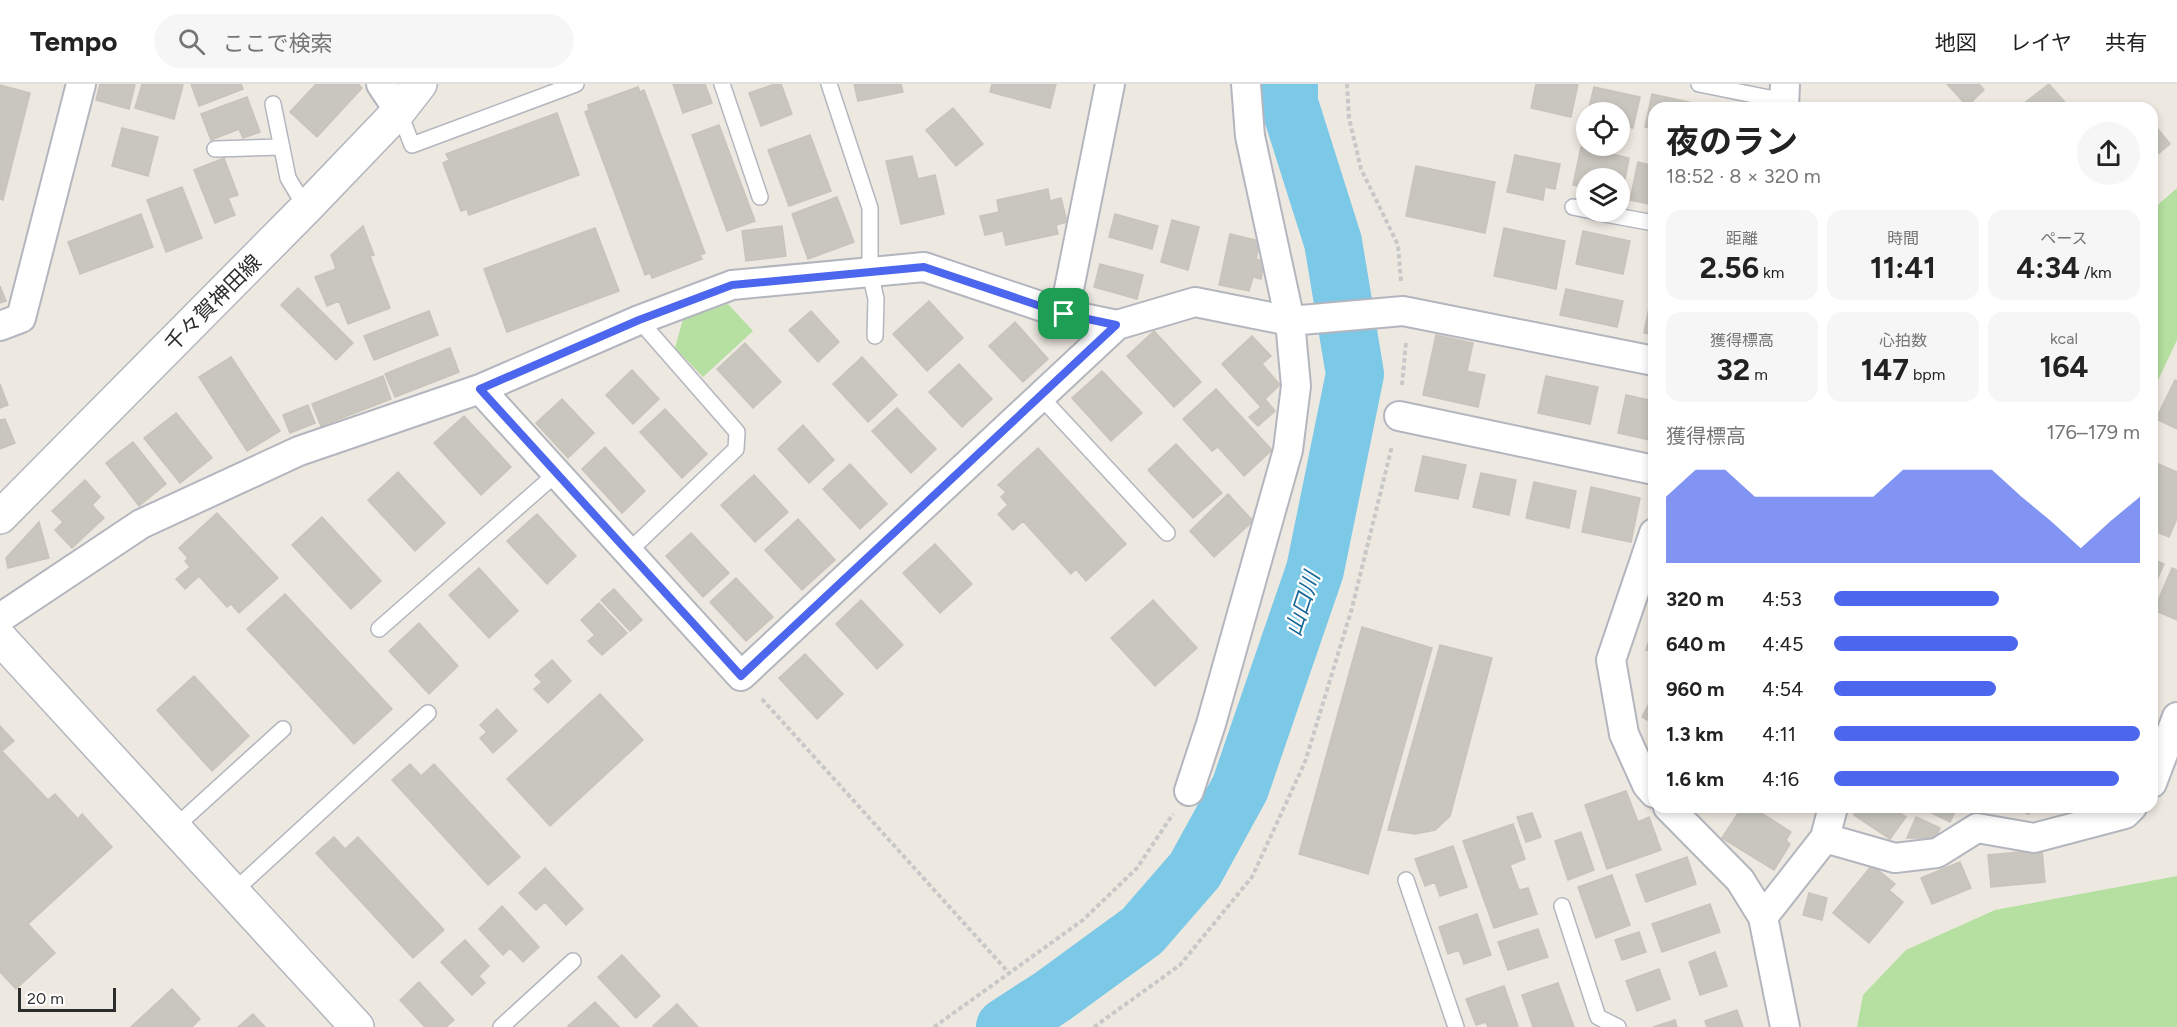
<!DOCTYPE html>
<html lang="ja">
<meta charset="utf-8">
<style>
body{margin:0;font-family:Figtree,"Noto Sans JP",sans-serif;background:#f6f6f6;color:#222;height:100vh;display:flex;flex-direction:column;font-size:22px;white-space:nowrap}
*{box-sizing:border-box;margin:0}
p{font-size:20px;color:#767676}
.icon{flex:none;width:33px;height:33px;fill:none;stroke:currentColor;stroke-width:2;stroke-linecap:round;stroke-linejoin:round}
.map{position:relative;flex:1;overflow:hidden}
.panel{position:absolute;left:1648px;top:18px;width:510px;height:711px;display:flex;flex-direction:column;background:#fff;border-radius:18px;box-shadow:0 3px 9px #0003}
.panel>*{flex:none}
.buttons{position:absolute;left:1576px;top:18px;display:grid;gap:12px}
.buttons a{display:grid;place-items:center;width:54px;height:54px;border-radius:50%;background:#fff;box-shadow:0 3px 9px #0003;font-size:30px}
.scale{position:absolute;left:18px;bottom:15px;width:98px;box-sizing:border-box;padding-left:6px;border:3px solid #2d2d2d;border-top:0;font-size:16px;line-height:21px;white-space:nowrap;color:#2d2d2d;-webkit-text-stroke:4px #fff;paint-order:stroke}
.pin{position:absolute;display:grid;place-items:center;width:51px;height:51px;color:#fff;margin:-26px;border-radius:12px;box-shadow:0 3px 9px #0006}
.round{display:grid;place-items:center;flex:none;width:63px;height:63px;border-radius:32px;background:#f6f6f6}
.headline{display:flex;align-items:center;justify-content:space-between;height:102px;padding:0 18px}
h1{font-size:33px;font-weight:700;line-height:45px}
.stats{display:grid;grid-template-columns:repeat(3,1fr);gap:9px;height:102px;padding:6px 18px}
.stats div{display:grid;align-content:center;border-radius:15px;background:#f6f6f6;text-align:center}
.stats b{font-size:30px;font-weight:700}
.stats small{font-size:16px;font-weight:400}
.stats p{font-size:16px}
.chart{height:168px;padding:12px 18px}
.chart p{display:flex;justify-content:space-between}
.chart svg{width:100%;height:108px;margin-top:6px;fill:#4c66ee;opacity:.7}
ul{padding:0 18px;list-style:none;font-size:20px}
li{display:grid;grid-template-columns:96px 72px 1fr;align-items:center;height:45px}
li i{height:15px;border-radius:8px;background:#4c66ee}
header{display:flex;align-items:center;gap:36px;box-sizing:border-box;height:84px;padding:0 30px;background:#fff;border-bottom:2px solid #e0e0e0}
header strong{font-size:28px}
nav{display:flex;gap:33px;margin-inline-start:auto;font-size:21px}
.search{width:420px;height:54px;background:#f6f6f6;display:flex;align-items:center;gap:15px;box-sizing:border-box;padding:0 21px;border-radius:33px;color:#767676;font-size:22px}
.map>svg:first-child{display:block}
.green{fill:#b5e0a1}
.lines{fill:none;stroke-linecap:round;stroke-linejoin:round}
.river{stroke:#7bc8e7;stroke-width:58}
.building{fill:#c9c6bf;stroke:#c9c4ba;stroke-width:1.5}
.lane-casing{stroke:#b4b6bf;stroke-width:18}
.street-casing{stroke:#b4b6bf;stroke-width:32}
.secondary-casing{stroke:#b4b6bf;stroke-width:36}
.path{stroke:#c8c8c8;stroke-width:4;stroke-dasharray:4.5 3;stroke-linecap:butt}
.lane{stroke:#fff;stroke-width:15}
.street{stroke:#fff;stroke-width:28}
.secondary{stroke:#fff;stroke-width:33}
.route-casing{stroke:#fff;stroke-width:12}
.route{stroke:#4c66ee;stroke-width:8}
.labels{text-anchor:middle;stroke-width:4.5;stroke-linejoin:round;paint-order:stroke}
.street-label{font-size:21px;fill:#2d2d2d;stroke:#fff}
.water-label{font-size:22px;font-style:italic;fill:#176797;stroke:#fff}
</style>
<header>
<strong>Tempo</strong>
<div class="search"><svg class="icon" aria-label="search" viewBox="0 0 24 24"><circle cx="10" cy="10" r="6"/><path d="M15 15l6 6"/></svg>ここで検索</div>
<nav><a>地図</a><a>レイヤ</a><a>共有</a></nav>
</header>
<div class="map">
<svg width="2177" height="943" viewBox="0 0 2177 943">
<rect width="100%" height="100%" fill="#ede8e0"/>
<path class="green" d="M2177 104V256L2153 307V125Z
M728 220 753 247 703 293 675 264 683 235Z
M2177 792V943H1857L1863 911 1906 866 1995 826Z"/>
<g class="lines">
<path class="river" d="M1005 943 1053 912 1142 847 1195 786 1240 704 1315 486 1355 290 1333 158 1289 19V0"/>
</g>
<path class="building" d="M100 0 135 1 129 25 96 16Z
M142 0 183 1 174 35 135 24Z
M191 0H241L243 5 199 22Z
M316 0H358L362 4 317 53 290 28Z
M673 0H705L712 19 683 29Z
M775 0H781L792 30 761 42 749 9Z
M854 0H901L903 8 858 17Z
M992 0H1056L1050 24 990 8Z
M1536 0H1578L1571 33 1531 24Z
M1947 0H1979L1984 6 1967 22Z
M2049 0 2070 24H2018Z
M0 1 30 9 3 116 0 115Z
M638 3 640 8 644 6 705 169 700 171 702 175 652 194 650 189 645 191 585 28 589 26 588 21Z
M1594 3 1640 13 1633 44 1620 42V28H1588Z
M1652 10 1698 20 1697 24H1654V45L1645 43Z
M247 13 260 48 243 54 239 45 211 56 201 30Z
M953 24 983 60 956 82 926 46Z
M557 29 579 91 469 131 467 125 461 127 443 79 449 76 446 70Z
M719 41 755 137 727 147 692 51Z
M122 44 158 53 148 92 112 82Z
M2158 45 2170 60 2152 75V49Z
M810 51 831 107 789 122 768 66Z
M1581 63 1629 74 1622 111 1620 94H1587V104L1573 101Z
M1515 71 1560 80 1555 105 1545 103 1543 116 1507 108Z
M912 72 918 95 935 91 944 130 901 140 886 77Z
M224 74 238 111 228 114 235 131 215 139 194 86Z
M1638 78 1654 82V121L1630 116Z
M1416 82 1495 98 1485 149 1406 132Z
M182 103 202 154 166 168 147 116Z
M1048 105 1050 117 1061 114 1067 138 1056 141 1058 150 1006 161 1003 147 985 151 980 132 999 128 997 116Z
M837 113 854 158 808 175 792 130Z
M141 130 153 163 80 190 68 158Z
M1115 130 1158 142 1152 165 1109 153Z
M1172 136 1199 143 1188 186 1161 178Z
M363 142 374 171 370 172 390 224 348 240 339 217 327 222 315 193 336 185 331 171Z
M782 142 786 172 746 177 742 147Z
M595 144 619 207 507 248 484 185Z
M1504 144 1565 157 1556 205 1494 192Z
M1583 147 1630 157 1623 190 1576 180Z
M1230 150 1260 157 1256 175 1264 177 1261 195 1253 193 1249 207 1219 201Z
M1100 180 1143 191 1137 215 1094 203Z
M0 202 6 217 0 219Z
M298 204 353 259 336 276 281 221Z
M1566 205 1623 217 1617 243 1560 231Z
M929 217 963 254 927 287 893 250Z
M1650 219 1654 220V251L1644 249Z
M429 227 438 251 374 276 364 252Z
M811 227 839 258 818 278 789 246Z
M1015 238 1048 275 1023 298 989 262Z
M1154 247 1201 298 1174 323 1127 272Z
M1436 251 1473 259 1467 287 1485 291 1478 323 1423 311Z
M1252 252 1271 272 1262 280 1280 301 1265 315 1275 327 1258 342 1249 333 1261 323 1222 280Z
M745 259 781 298 753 324 717 285Z
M450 264 459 288 395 313 385 290Z
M231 273 280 347 247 367 199 293Z
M862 273 897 311 868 338 833 300Z
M959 280 992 315 962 343 929 308Z
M632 286 659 315 633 340 606 311Z
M1102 287 1142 329 1111 357 1072 314Z
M383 292 391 315 321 342 312 320Z
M1546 292 1598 303 1590 340 1538 329Z
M2175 296 2177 297V345L2156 335Z
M0 300 8 321 0 324Z
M1216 305 1272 366 1244 392 1218 363 1212 367 1183 335Z
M1626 311 1654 317V357L1618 349Z
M562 315 594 349 568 374 536 339Z
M308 321 315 339 290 349 283 331Z
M897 324 936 365 911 389 872 347Z
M665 325 707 370 682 394 640 348Z
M176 329 212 374 180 399 144 354Z
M464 332 511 383 481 411 434 359Z
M5 335 15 359 0 365V336Z
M803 341 834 376 809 399 778 365Z
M133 358 166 400 139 422 106 379Z
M1176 360 1222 409 1193 434 1148 386Z
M605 363 645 407 622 429 582 385Z
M1038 364 1126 460 1086 497 1076 485 1071 490 1023 437 1013 446 998 430 1008 421 1001 413 1006 408 998 401Z
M1423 372 1466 381 1458 415 1415 407Z
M2156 379 2177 388V434L2169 453 2152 446V387Z
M850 380 887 420 860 445 823 405Z
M398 388 445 439 415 467 368 416Z
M1481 389 1516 396 1509 431 1473 423Z
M754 391 788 428 755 458 721 421Z
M85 396 100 413 92 421 104 434 72 464 55 446 63 438 52 427Z
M1534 398 1576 407 1569 444 1526 434Z
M1591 403 1640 414 1631 458 1582 448Z
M1228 410 1253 437 1214 473 1190 447Z
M217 429 278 494 239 529 231 520 227 523 199 492 185 505 176 495 190 483 185 477 188 474 179 464Z
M537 430 576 472 547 500 507 457Z
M322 433 381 497 351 525 292 461Z
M798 435 835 476 802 506 765 466Z
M39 438 49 474 8 484 6 474Z
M691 449 729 489 703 513 666 472Z
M935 460 972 500 940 529 903 489Z
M2152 475 2164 480 2152 507Z
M479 484 518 527 489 554 449 511Z
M2172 484 2177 486V536L2154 526Z
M736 494 773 533 746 557 710 518Z
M614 505 642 536 630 547 601 516Z
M285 510 392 625 354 660 247 545Z
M861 516 903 561 877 585 836 540Z
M1153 516 1197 564 1155 602 1111 554Z
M599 519 627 549 602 571 588 557 595 551 581 536Z
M419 539 458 582 429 610 389 567Z
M1654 539V568L1646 566Z
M1362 543 1432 564 1368 790 1299 770Z
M1440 561 1492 574 1450 732 1435 746 1415 750 1388 746Z
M805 570 843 610 817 635 779 594Z
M552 576 571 597 548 619 534 605 542 598 535 591Z
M194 592 249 652 212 687 157 626Z
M600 610 643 656 550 742 507 695Z
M1654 610V640L1642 633Z
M497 625 517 647 493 669 480 654 487 648 480 641Z
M0 642 14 657 2 667 0 665Z
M1654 660V675L1650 669Z
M0 665 48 716 55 710 78 735 82 730 112 763 28 840 55 869 16 905 0 888Z
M410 680 421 692 434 680 520 773 488 801 392 696Z
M1626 707 1638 738 1649 733 1661 766 1607 785 1585 721Z
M1742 723H1752L1791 748 1786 756 1790 760 1774 786 1722 754Z
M1859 723H1891L1906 733 1890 755 1854 731Z
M1920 723H1957L1950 738Z
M2007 723H2032L2029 730Z
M1532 729 1541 753 1526 758 1517 733Z
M1916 733 1940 744 1936 754H1907Z
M1513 740 1525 775 1510 781 1519 806 1528 804 1537 830 1494 844 1463 757Z
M1581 748 1594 786 1568 796 1555 757Z
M334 753 345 765 358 753 444 846 413 874 316 769Z
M1453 762 1467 803 1440 812 1435 798 1425 802 1415 775Z
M2042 766 2045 798 1991 803 1988 771Z
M1687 773 1696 800 1646 818 1636 791Z
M1960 778 1971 804 1932 820 1921 794Z
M1872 781 1895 800 1889 806 1903 818 1869 859 1833 829Z
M545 784 583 825 566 841 545 818 536 826 519 809Z
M1612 791 1630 841 1596 854 1578 803Z
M1809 809 1827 814 1822 836 1803 831Z
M1710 820 1720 848 1662 868 1652 840Z
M502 822 539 863 523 878 510 864 503 871 479 845Z
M1477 830 1491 871 1464 880 1459 866 1448 870 1439 843Z
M1538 845 1548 873 1508 886 1498 858Z
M1639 848 1646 868 1622 876 1615 856Z
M465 856 489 882 479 892 485 899 472 911 441 878Z
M1715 868 1727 902 1700 911 1689 878Z
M622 871 660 912 636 934 598 893Z
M1659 885 1670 915 1637 927 1626 897Z
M419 898 454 936 446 943H425L400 916Z
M1558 899 1574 943H1533L1522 911Z
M1504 902 1518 942 1488 943 1486 938 1476 941 1466 915Z
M172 905 200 935 192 943H131Z
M595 918 619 943H569L568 942Z
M677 920 698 943H654L653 942Z
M1737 926 1743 943H1707L1705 937Z
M253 930 265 943H238Z
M1675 936 1677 943H1653Z"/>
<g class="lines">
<g class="lane-casing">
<path id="lane" d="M722 0 760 113
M829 0 870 124V188L876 215 875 252
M1699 0 1784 17
M273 20 288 94 306 124
M399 27 412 61 576 0
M215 65 282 63
M1573 123 1587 126
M1594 128 1654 139
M1040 312 1167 449
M628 468 736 365 737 348 639 236
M379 545 557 389
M174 744 283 645
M1406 796 1456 943
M233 808 428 629
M1562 822 1598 933 1618 943
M501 943 573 877"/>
</g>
<g class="street-casing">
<path id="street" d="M381 0 399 27
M1784 24 1785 0
M1064 230 1110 0
M0 242 21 234 81 0
M480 305 741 592 1117 241
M1399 332 1654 386
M1654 449 1611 576 1624 650 1647 701 1654 709
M0 534 141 440 299 367 480 305 639 236 732 201 924 183 1064 230 1117 241 1195 218 1290 237 1403 227 1654 277
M2152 699 2177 633
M1189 707 1211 640 1288 366 1296 302 1290 237 1250 52 1246 0
M1668 723 1740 796 1763 833 1785 943
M1825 754 1833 723
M1763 833 1825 754 1895 774 1937 769 1977 744 2034 754 2125 730 2132 723"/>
</g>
<g class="secondary-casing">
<path id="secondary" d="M0 433 306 124 399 27 420 0
M0 554 357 943"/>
</g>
<path class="path" d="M1347 0 1349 34 1361 85 1398 161 1401 197
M1402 301 1406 258
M762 615 1009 889
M934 943 1083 836 1137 784 1173 730
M1094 943 1180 881 1252 793 1305 678 1352 524 1392 362"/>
<use href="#lane" class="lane"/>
<use href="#street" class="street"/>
<use href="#secondary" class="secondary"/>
</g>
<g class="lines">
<g class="route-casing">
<path id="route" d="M924 183 1064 230 1116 241 741 592 480 305 639 236 732 201Z"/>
</g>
<use href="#route" class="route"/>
</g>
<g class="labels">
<g class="street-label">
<text transform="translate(213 219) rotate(-45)" y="7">千々賀神田線</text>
</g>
<g class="water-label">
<text transform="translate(1302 520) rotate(-72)" y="8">山口川</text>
</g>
</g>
</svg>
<div class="buttons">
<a><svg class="icon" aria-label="locate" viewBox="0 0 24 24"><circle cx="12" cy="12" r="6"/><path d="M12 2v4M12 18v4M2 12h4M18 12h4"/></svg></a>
<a><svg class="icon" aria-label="layers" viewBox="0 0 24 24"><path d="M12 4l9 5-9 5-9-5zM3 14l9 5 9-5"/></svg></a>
</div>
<div class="scale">20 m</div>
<div class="pin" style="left:1064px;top:230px;background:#1e9e55"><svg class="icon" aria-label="arrive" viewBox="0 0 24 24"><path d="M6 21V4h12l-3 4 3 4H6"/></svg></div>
<section class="panel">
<div class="headline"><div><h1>夜のラン</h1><p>18:52 · 8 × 320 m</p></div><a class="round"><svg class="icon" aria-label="share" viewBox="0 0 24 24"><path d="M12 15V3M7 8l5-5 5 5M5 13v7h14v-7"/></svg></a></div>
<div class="stats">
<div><p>距離</p><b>2.56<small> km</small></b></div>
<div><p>時間</p><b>11:41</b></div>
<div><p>ペース</p><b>4:34<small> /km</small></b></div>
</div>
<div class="stats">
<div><p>獲得標高</p><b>32<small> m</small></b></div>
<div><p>心拍数</p><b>147<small> bpm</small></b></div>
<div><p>kcal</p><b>164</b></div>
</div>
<div class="chart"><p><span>獲得標高</span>176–179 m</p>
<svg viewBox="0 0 160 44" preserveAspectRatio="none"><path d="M0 44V17L10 6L20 6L30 17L40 17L50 17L60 17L70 17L80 6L90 6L100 6L110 6L120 17L130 27L140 38L150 27L160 17V44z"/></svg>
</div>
<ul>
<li><b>320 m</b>4:53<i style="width:54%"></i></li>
<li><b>640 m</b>4:45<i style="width:60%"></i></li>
<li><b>960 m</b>4:54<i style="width:53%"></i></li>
<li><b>1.3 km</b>4:11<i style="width:100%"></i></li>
<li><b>1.6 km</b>4:16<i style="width:93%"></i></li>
</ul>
</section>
</div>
